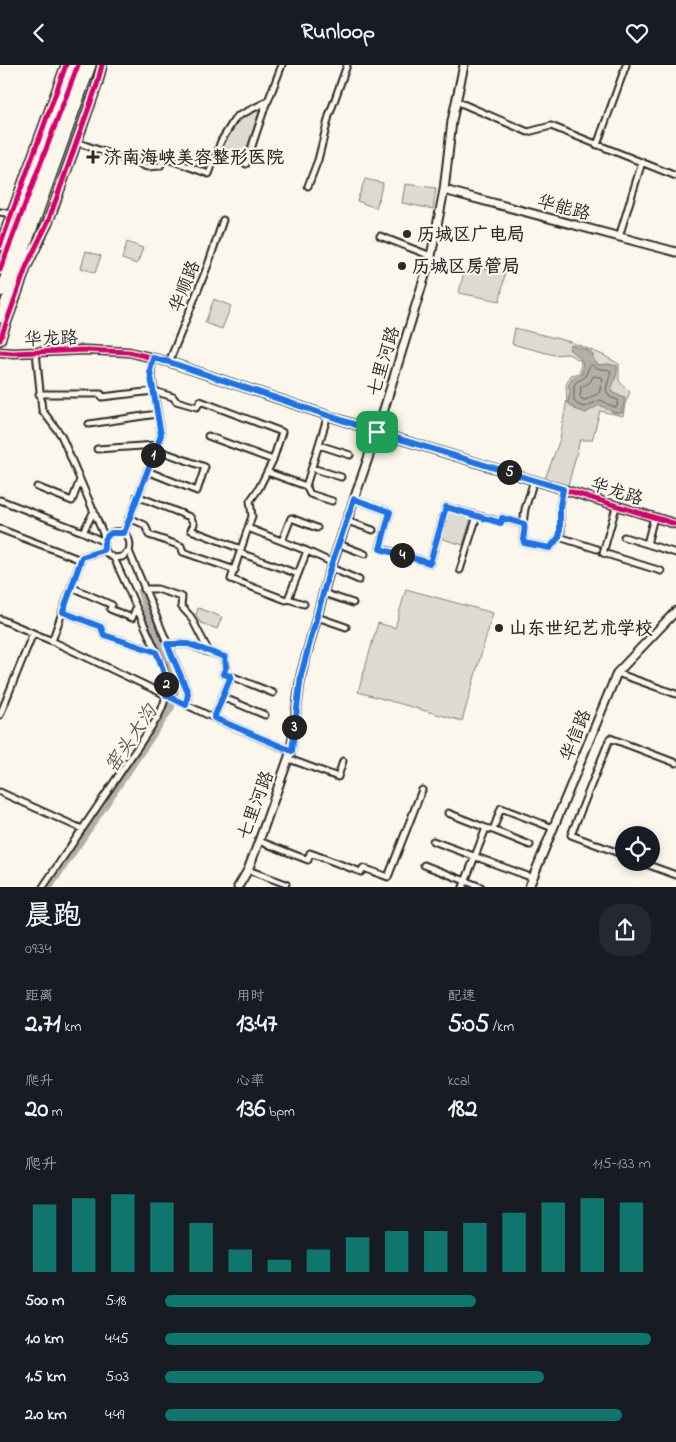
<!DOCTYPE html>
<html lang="zh">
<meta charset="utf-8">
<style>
body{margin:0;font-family:"Indie Flower","LXGW WenKai TC",sans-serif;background:#242831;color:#f1f3f6;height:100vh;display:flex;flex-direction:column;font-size:19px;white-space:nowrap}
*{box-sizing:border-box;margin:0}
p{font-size:16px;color:#9ea1a6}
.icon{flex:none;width:28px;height:28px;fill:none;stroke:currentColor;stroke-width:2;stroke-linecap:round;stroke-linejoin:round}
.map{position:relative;height:822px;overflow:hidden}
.side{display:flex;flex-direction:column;background:#171b24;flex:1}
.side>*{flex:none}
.controls{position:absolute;left:615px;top:761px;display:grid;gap:10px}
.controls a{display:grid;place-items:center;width:45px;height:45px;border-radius:50%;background:#171b24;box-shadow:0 2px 8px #0003;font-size:25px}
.pin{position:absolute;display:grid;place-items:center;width:42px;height:42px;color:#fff;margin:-21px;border-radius:10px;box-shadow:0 2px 8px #0006}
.km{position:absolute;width:25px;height:25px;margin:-12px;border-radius:50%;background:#222;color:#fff;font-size:14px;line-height:25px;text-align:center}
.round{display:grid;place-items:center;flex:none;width:52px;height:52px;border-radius:20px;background:#242831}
.overview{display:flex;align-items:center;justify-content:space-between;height:85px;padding:0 25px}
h1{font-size:28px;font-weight:800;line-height:38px}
.figures{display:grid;grid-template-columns:repeat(3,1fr);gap:8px;height:85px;padding:5px 25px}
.figures div{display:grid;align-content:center}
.figures b{font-size:25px;font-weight:800}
.figures small{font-size:14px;font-weight:400}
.figures p{font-size:14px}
.chart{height:140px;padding:10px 25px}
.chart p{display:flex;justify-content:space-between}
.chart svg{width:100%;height:90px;margin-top:5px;stroke:#0f766e;stroke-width:6}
ul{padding:0 25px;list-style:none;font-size:16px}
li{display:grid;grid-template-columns:80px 60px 1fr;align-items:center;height:38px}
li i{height:12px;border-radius:6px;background:#0f766e}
header{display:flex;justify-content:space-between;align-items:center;height:65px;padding:0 25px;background:#171b24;font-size:22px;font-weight:800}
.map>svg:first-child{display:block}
.green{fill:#dddad0;stroke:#84827e}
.water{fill:#b1afa7;stroke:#7b7a75}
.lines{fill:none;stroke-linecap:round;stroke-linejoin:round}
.shore{stroke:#61605d;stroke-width:1}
.river{stroke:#b1afa7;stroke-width:8}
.street-casing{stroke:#2b2b2b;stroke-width:9}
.secondary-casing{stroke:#2b2b2b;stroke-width:11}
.highway-casing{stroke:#2b2b2b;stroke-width:12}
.street{stroke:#fbf7ec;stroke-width:5}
.secondary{stroke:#fbf7ec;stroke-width:7}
.highway{stroke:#fbf7ec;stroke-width:9}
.cycleway-casing{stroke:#fbf7ec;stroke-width:8}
.cycleway{stroke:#d6006c;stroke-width:5}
.route-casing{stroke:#fff;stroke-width:10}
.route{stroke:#1a73e8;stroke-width:6}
.poi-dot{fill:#2b2b2b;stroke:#fbf7ec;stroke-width:2}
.labels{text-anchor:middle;stroke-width:4.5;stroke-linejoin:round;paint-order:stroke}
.poi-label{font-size:18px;font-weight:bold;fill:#2b2b2b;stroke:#fbf7ec;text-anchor:start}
.street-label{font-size:18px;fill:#2b2b2b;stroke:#fbf7ec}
.water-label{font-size:19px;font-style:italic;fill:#5a5956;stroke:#fbf7ec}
</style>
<header><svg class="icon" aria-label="back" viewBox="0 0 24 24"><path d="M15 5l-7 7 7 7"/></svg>Runloop<svg class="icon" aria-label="heart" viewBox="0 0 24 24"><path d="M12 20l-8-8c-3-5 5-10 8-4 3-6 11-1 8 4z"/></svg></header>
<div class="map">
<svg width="676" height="822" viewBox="0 0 676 822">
<rect width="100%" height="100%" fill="#fbf7ec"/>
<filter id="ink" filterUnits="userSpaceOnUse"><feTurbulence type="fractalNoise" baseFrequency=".02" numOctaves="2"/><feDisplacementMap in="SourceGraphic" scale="10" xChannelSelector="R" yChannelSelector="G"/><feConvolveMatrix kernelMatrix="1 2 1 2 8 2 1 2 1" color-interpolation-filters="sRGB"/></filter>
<g filter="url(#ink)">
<path class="green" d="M256 44 259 48 243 95 221 87C229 66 237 56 256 44Z
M365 114 383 118 376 143 357 136Z
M405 119 436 123 433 144 402 138Z
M127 177 143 183 137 199 122 194Z
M86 186 101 191 95 208 81 203Z
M483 203 505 208 500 236 459 228 464 206Z
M214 234 231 241 222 264 205 258Z
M515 263 571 277 603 290 619 299V316L630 327 625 339 623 351 600 346 592 375H580L568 421 545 414 560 374 567 334 566 320 571 310 580 308 581 296 568 289 554 290 512 279Z
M448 446 471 453 463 480 440 473Z
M406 524 493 548 462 656 358 627 378 558 395 563Z
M198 543 222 552 217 564 201 558 196 550Z"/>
<path class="water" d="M571 280 587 285 593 289V294L599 300 608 299 617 301C618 309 614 317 611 325L613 328 625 333 622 348C612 349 607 343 599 340L586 348 575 344 568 338 570 325 568 321 573 312 582 309C585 293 580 294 569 284Z"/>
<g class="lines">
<path class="shore" d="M592 300C600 307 604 302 611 306L606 325 610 332 618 335 617 342C610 342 606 337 600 335L585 342 578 340 574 336V321L576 317 585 312 589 302Z
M594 311 603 313 599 328 585 335 582 334 580 332 581 322 589 318Z"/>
<path class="river" d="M49 822 171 642 175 626 141 527"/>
<g class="street-casing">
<path id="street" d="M456 36 528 67 551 61 676 111
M76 77 147 102 160 101 165 93 209 109 221 76 236 52 268 36 282 0
M597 80 626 0
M246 99 267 36
M308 121 318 95 329 51 347 0
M0 147 12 149
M380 171 431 191
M619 172 642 97
M36 287 42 345 61 370 105 473C102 482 105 489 114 493L163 601C167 624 169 630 158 652L43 822
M169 297 208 200 223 155
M39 329H101L102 332 154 326 173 332 176 336 197 342 200 336 282 367 273 395 267 407
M89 359 157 349
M208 371 273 395
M319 380 350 390
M97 384 157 380
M312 403 341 412
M147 406 197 426 205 402 155 384
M306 421 310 429 332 436
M37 422 72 436 80 415
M137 431 190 452 194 459 191 465 241 484
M354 434 390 447 380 483 430 498 446 442 501 457 502 453 523 459C526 465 522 471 524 478L550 483 559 472 561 467 560 441 563 424
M0 435 83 467 94 446
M616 442 603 488 661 506
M654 452 647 479 676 488
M129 453 145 460 149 470 181 481 183 487 235 505
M347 456 373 465
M523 459 525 444 534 415
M248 463 307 486 333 498
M0 464 81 495
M83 467 104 477
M124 468C130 473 131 479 129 486L188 628 186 640
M124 468 161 370 151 306 153 293
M559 472 597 484
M624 472 647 479
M105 473C110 467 116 465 124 468
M282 476 291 453 317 463
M339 479 365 489
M240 488 298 509 307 486
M114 493 122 492 129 486
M331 503 359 515
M460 505 477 451
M298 509 288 534 304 539
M71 522 112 540 110 544 132 553 136 543
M144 524H157L182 532 181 541 191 552 209 587 225 592 226 602 223 609 231 611 214 653
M323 528 353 538
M288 534 286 535 231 514 252 451 250 436 259 423 267 407 306 421 328 350
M63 547 101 562 104 570 157 587
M317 552 346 562
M0 554 52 576 214 653 291 686
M52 576 82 492 105 485
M167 579H188L208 587
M617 608 676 629
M231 611 273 628
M222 632 265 650
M0 650 33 568
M289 694 338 712 343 696
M0 727 82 764
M448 748 486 763
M493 765 530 780
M259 776 308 795 310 788 361 807 363 803 388 812 422 725
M433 776 533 813
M624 790 571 770 610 673 676 698
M643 798 676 810
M424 800 481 822
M248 805 286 819
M463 822 486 763 493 765 501 743 553 763"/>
</g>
<g class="secondary-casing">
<path id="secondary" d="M444 125 676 187
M0 287 13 288 85 285 129 287 169 297 377 367 676 459
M238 822 248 805 259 776 291 686 301 610 328 511 377 367 431 191 444 125 452 56 464 0
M529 822 617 608 676 546"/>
</g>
<g class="highway-casing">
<path id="highway" d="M20 146 73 0
M0 181 66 0
M0 205 25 141
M0 227 82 0
M0 253 91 0
M0 275 27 200 48 157 97 20 102 0"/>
</g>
<use href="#street" class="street"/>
<use href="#secondary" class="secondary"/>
<use href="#highway" class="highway"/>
<g class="cycleway-casing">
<path id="cycleway" d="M0 181 66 0
M0 205 78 0
M0 275 27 200 48 157 97 20 102 0
M0 287 13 288 85 285 129 287 169 297 377 367 676 459"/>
</g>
<use href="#cycleway" class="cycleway"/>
</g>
</g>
<g class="lines" filter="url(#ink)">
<g class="route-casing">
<path id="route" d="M153 293 169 297 377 367 563 424 560 441V467L559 472 550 483 524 478C522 471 526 465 524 459L502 453 501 458 446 442 430 498 380 484 390 447 354 434 328 510 301 610 292 686 214 653 231 611 223 609 226 602 225 592 188 579H167L188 628 186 640 166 630C166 614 163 601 156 587L104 570 101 562 63 547 82 492 104 485C103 477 105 472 111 468H124L161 370 150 306Z"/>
</g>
<use href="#route" class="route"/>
</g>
<g class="poi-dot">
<path d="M90.5 84.5h5v5h5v5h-5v5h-5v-5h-5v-5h5z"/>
<circle cx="407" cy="169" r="5"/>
<circle cx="402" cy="201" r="5"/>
<circle cx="499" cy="563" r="5"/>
</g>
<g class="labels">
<g class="poi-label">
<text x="104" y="98">济南海峡美容整形医院</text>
<text x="417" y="175">历城区广电局</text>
<text x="412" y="207">历城区房管局</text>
<text x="509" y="569">山东世纪艺术学校</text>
</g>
<g class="street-label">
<text transform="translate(564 142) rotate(15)" y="6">华能路</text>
<text transform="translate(184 221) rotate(-68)" y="6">华顺路</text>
<text transform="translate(51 273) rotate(-2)" y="6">华龙路</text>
<text transform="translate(383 296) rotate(-73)" y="6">七里河路</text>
<text transform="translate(617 426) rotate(18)" y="6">华龙路</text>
<text transform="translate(575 670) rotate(-68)" y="6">华信路</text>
<text transform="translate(255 740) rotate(-69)" y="6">七里河路</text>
</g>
<g class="water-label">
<text transform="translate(130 673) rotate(-56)" y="7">窑头大沟</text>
</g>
</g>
</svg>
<div class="controls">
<a><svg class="icon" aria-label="locate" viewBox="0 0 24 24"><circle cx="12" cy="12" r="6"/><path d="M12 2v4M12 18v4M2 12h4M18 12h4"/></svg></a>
</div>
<div class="pin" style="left:377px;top:367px;background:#1e9e55"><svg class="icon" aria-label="arrive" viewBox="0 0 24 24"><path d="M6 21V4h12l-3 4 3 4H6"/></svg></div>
<b class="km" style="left:153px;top:390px">1</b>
<b class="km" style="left:166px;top:619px">2</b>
<b class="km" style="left:294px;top:662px">3</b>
<b class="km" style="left:402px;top:490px">4</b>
<b class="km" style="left:509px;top:407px">5</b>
</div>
<section class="side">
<div class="overview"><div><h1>晨跑</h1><p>09:34</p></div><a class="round"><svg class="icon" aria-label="share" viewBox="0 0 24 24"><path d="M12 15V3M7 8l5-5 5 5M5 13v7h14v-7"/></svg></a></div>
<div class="figures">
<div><p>距离</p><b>2.71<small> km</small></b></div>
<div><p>用时</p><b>13:47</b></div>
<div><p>配速</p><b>5:05<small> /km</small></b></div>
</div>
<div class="figures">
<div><p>爬升</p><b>20<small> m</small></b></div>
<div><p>心率</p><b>136<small> bpm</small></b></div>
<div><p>kcal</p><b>182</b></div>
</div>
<div class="chart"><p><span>爬升</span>115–133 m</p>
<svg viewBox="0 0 160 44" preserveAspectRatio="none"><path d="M5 44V11M15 44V8M25 44V6M35 44V10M45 44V20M55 44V33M65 44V38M75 44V33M85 44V27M95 44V24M105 44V24M115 44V20M125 44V15M135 44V10M145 44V8M155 44V10"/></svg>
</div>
<ul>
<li><b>500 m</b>5:18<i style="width:64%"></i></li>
<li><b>1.0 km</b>4:45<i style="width:100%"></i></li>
<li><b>1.5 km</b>5:03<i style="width:78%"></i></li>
<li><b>2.0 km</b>4:49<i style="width:94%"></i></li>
</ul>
</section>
